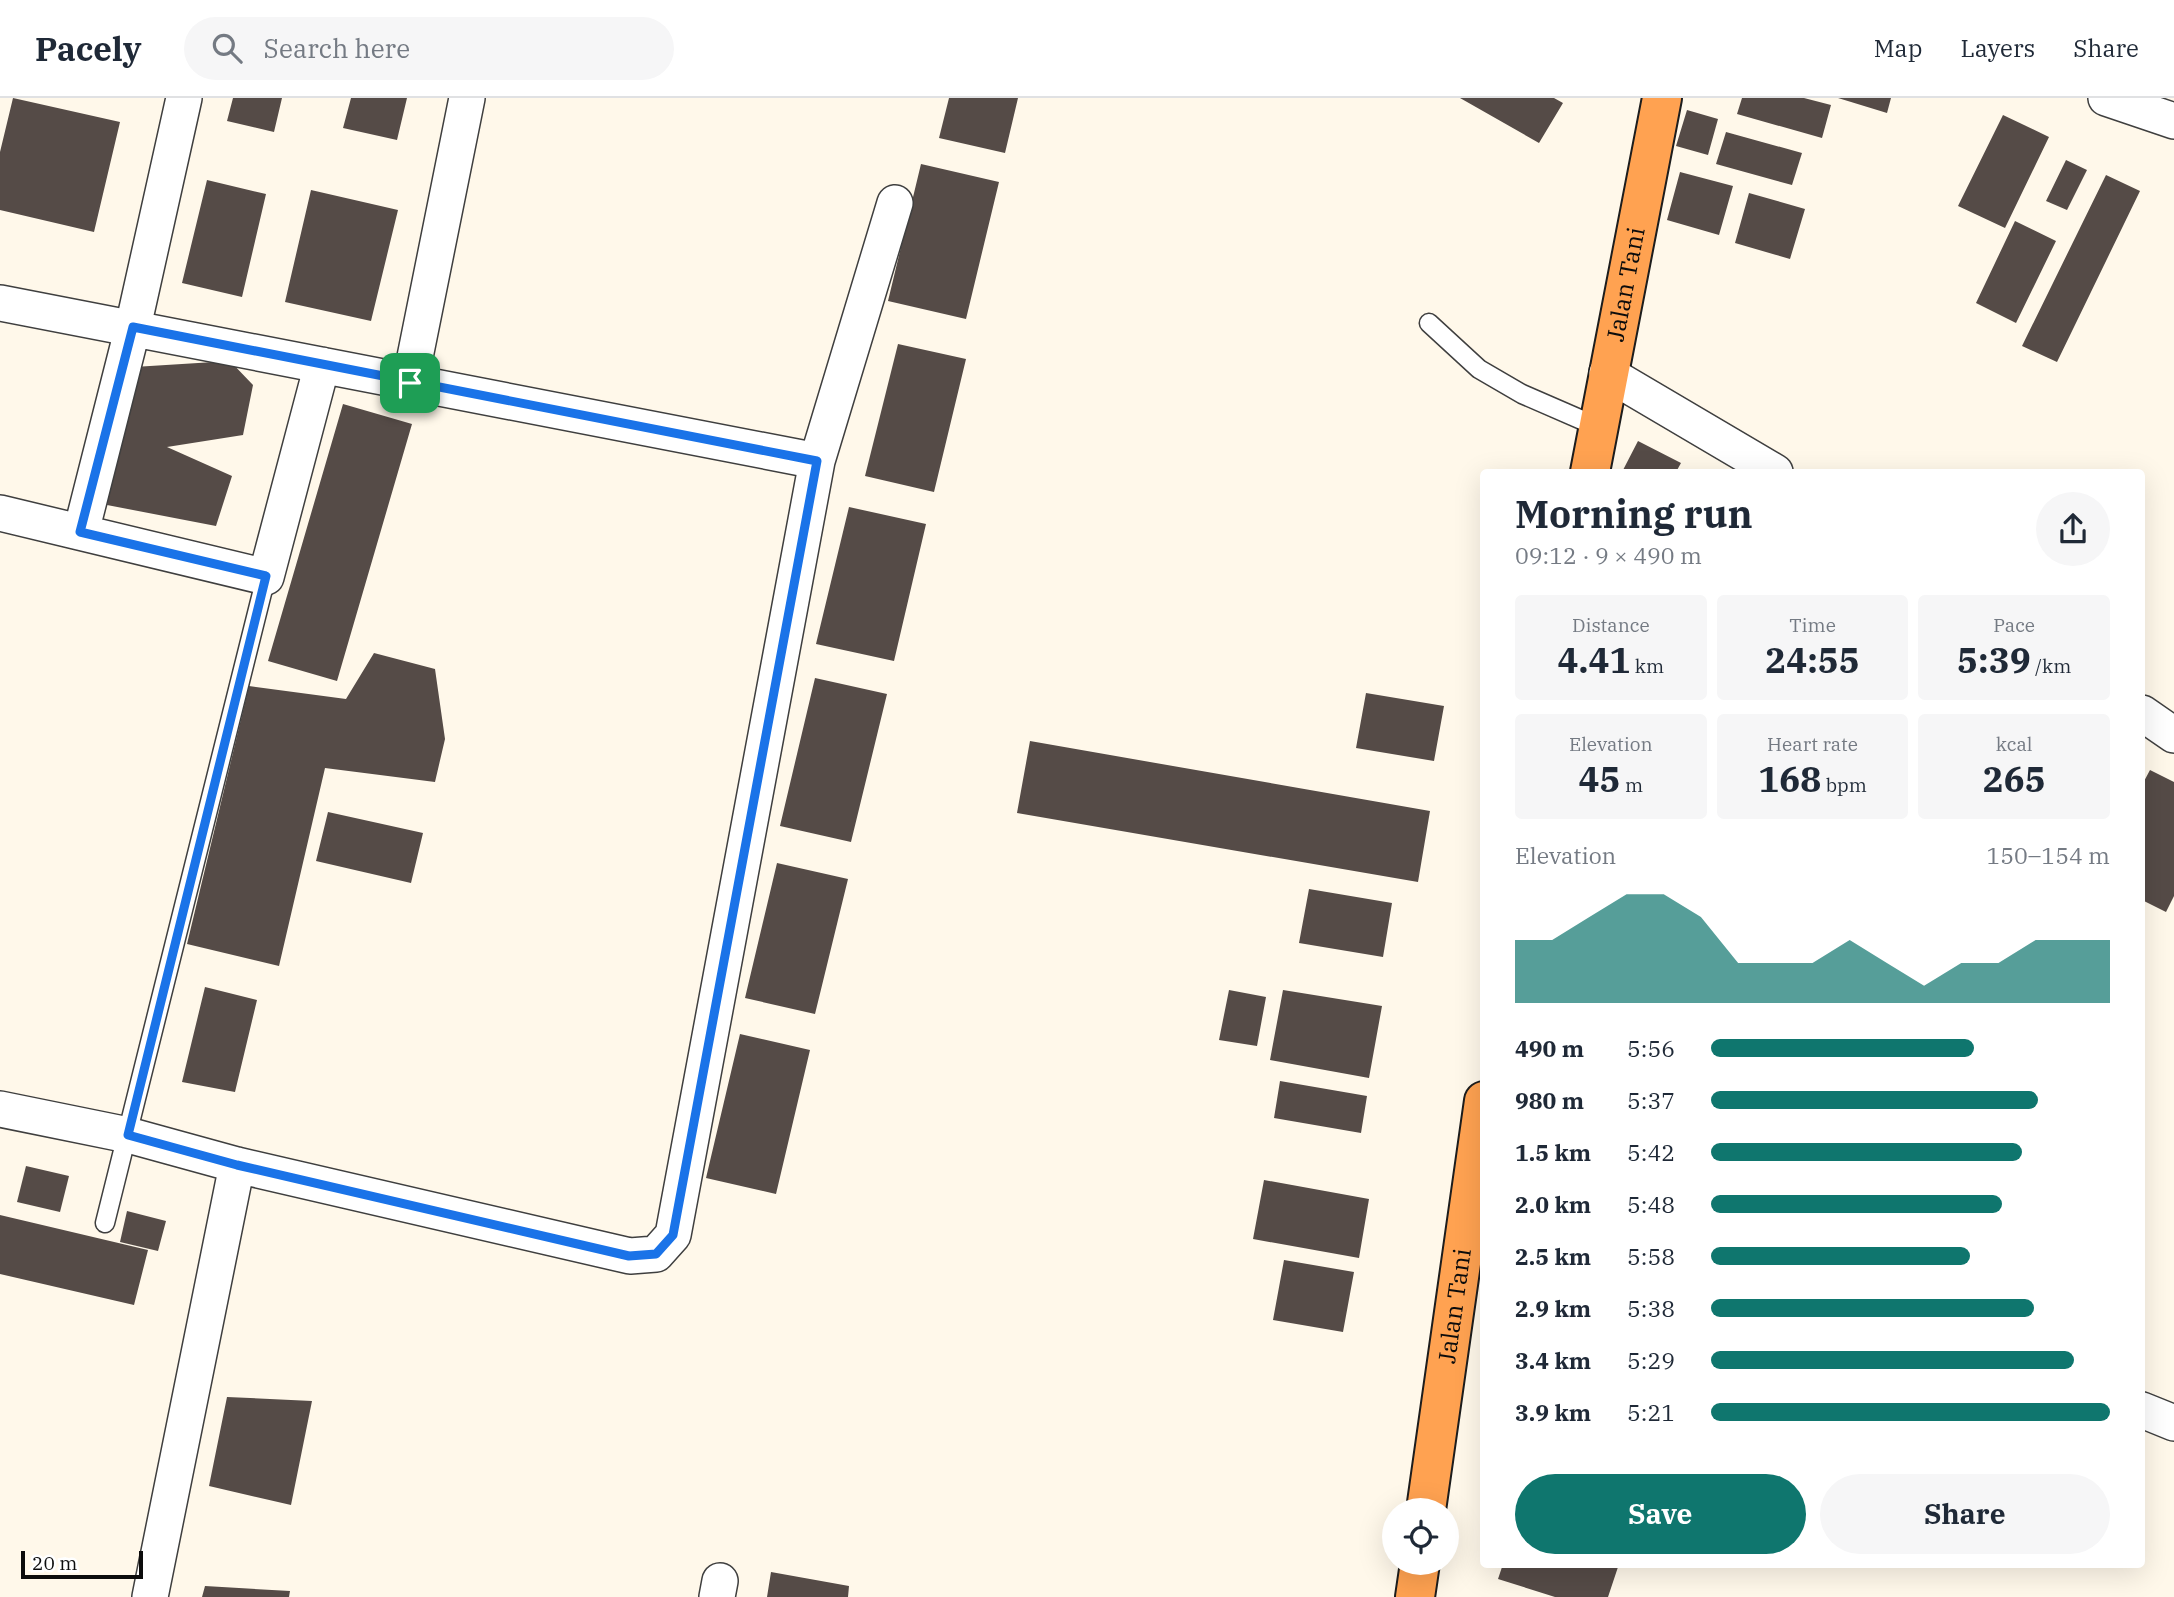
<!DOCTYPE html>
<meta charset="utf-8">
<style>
body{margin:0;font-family:"IBM Plex Serif",serif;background:#f6f6f7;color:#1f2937;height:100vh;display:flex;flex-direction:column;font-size:26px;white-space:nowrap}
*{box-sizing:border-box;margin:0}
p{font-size:23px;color:#747a83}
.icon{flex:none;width:38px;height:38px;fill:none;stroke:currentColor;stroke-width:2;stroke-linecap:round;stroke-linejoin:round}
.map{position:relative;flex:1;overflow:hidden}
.details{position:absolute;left:1480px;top:371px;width:665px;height:1099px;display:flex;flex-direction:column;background:#fff;border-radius:7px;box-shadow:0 7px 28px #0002}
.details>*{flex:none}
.controls{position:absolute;left:1382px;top:1400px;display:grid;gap:14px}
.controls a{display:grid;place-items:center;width:77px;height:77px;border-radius:50%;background:#fff;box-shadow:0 7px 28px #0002;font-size:35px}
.scale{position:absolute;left:21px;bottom:18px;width:122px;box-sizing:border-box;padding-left:7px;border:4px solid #0c0c0c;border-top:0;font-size:19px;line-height:24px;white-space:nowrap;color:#0c0c0c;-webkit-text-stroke:5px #fff;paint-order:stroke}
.pin{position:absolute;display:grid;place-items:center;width:60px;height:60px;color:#fff;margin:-30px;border-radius:14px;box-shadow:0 4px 10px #0006}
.round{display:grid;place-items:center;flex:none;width:74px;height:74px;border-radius:37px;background:#f6f6f7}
.headline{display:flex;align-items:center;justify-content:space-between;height:119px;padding:0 35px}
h1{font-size:38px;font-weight:800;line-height:52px}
.stats{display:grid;grid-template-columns:repeat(3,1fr);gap:10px;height:119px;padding:7px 35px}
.stats div{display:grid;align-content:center;border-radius:7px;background:#f6f6f7;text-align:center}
.stats b{font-size:35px;font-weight:800}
.stats small{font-size:19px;font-weight:400}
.stats p{font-size:19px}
.chart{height:196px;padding:14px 35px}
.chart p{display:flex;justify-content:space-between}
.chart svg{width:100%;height:126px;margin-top:7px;fill:#0f766e;opacity:.7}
.action{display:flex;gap:14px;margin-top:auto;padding:14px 35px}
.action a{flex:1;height:80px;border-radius:42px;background:#0f766e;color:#fff;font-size:28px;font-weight:800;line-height:80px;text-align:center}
.action a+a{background:#f6f6f7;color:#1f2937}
ul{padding:0 35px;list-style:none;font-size:23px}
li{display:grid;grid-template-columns:112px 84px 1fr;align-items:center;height:52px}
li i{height:18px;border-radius:9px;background:#0f766e}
header{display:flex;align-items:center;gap:42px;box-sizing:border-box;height:98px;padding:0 35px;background:#fff;border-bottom:2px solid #e0e1e3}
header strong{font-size:33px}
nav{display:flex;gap:38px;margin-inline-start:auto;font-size:24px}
.search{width:490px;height:63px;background:#f6f6f7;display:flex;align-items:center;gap:18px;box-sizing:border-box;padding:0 24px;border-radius:38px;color:#747a83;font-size:26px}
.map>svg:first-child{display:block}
.building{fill:#554b47}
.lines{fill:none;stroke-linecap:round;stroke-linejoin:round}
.service-casing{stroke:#3f3f3f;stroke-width:21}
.minor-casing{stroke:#3f3f3f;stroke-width:38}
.trunk-casing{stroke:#1d1d1d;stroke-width:42}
.service{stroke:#fff;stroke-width:18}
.minor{stroke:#fff;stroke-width:35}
.trunk{stroke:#ffa251;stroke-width:38}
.route-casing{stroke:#fff;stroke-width:14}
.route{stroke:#1a73e8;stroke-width:9}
.labels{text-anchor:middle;stroke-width:7;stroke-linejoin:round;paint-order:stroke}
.street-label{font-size:24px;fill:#0c0c0c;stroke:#fff}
</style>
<header>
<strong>Pacely</strong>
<div class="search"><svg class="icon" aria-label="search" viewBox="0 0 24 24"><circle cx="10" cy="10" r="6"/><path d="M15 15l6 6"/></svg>Search here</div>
<nav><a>Map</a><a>Layers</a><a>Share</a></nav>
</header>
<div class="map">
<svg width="2174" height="1499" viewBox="0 0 2174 1499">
<rect width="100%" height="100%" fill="#fff8ea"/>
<path class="building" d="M13 0 120 24 94 134 0 112V54Z
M233 0H282L274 34 227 23Z
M351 0H407L397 42 343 30Z
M949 0H1018L1005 55 939 40Z
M1460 0H1554L1563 5 1539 45Z
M1742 0H1804L1831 7 1822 40 1737 16Z
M1838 0H1891L1887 15Z
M1687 12 1718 21 1708 57 1676 48Z
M2003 17 2049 39 2005 130 1958 108Z
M1726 34 1802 55 1792 87 1716 66Z
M2066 62 2087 72 2067 112 2046 103Z
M921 66 999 84 966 221 888 203Z
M1680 74 1733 88 1719 137 1667 122Z
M2106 77 2140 93 2057 264 2022 248Z
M207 82 266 96 242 199 182 185Z
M311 92 398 112 371 223 285 204Z
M1749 95 1805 111 1790 161 1735 145Z
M2015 123 2056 143 2016 225 1976 205Z
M898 246 966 261 934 394 865 378Z
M230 263 253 287 243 337 167 349 232 378 216 428 107 407 134 269Z
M343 306 412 326 337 583 268 563Z
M1638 343 1681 365 1676 374H1622Z
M849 409 926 426 894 563 816 546Z
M374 555 435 571 445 641 435 684 325 670 279 868 187 846 249 588 346 601Z
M815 580 887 596 851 744 780 728Z
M1366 595 1444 608 1434 663 1356 650Z
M1030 643 1430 713 1418 784 1017 715Z
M2150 672 2174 684V798L2166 814 2142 802V687Z
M328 714 423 735 411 785 316 763Z
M777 765 848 781 815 916 745 900Z
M1309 791 1392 805 1383 859 1299 845Z
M205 889 257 902 235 994 182 984Z
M1229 892 1266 899 1257 948 1219 942Z
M1283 892 1382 908 1369 980 1270 962Z
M740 936 810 952 776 1096 706 1080Z
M1280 983 1367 998 1361 1035 1274 1020Z
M26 1068 69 1078 60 1114 17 1104Z
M1264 1082 1369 1101 1359 1160 1253 1141Z
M127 1113 166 1123 158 1153 120 1144Z
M0 1117 148 1152 134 1207 0 1176Z
M1284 1162 1354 1174 1343 1234 1273 1222Z
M227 1299 312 1303 291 1407 209 1388Z
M1503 1466H1619L1608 1499H1555L1498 1481Z
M771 1474 849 1488 848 1499H767Z
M205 1488 290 1493 289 1499H202Z"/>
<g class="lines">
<g class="service-casing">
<path id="service" d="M1429 225 1479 271 1522 296 1598 329
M105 1125 266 479"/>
</g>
<g class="minor-casing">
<path id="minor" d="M2106 0 2174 23
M0 205 817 363 673 1137 656 1156 630 1158 237 1067 128 1037 0 1011
M1607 275 1775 374
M410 284 467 0
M817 363 895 105
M0 415 266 479 322 267
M81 434 133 229 184 0
M2142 615 2174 637
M2142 1312 2174 1325
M150 1499 237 1067
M717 1499 720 1483"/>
</g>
<g class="trunk-casing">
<g id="trunk">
<path id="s1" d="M1590 374 1662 0"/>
<path id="s2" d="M1426 1412 1484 1003"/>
<path d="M1415 1499 1420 1465"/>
</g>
</g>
<use href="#service" class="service"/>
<use href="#minor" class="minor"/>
<use href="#trunk" class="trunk"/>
</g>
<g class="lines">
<g class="route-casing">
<path id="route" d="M133 229 817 363 673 1137 656 1156 629 1158 237 1067 128 1037 266 478 80 434Z"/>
</g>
<use href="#route" class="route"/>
</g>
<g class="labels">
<g class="street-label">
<text dy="8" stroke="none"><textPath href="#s1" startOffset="191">Jalan Tani</textPath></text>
<text dy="8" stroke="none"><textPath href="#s2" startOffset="206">Jalan Tani</textPath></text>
</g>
</g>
</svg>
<div class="controls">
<a><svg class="icon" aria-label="locate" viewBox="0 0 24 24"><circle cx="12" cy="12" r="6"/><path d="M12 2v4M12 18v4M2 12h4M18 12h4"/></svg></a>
</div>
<div class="scale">20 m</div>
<div class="pin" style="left:410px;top:285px;background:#1e9e55"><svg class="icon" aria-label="arrive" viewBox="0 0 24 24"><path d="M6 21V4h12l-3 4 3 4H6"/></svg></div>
<section class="details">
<div class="headline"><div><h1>Morning run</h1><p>09:12 · 9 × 490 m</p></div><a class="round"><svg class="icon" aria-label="share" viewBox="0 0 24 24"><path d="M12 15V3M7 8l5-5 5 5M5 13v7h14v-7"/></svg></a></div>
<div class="stats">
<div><p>Distance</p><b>4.41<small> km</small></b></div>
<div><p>Time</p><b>24:55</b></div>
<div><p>Pace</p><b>5:39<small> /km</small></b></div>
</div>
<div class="stats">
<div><p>Elevation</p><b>45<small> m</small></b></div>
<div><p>Heart rate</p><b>168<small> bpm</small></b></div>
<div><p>kcal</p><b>265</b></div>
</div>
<div class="chart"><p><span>Elevation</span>150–154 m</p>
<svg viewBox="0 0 160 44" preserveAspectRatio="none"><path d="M0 44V22L10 22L20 14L30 6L40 6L50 14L60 30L70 30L80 30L90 22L100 30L110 38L120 30L130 30L140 22L150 22L160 22V44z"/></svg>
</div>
<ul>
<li><b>490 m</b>5:56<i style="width:66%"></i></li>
<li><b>980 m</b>5:37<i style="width:82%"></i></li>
<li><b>1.5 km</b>5:42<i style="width:78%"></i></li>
<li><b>2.0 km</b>5:48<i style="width:73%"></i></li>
<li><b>2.5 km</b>5:58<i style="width:65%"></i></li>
<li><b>2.9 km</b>5:38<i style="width:81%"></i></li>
<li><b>3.4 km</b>5:29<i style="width:91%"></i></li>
<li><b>3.9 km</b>5:21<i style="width:100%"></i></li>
</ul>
<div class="action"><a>Save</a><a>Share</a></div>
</section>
</div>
